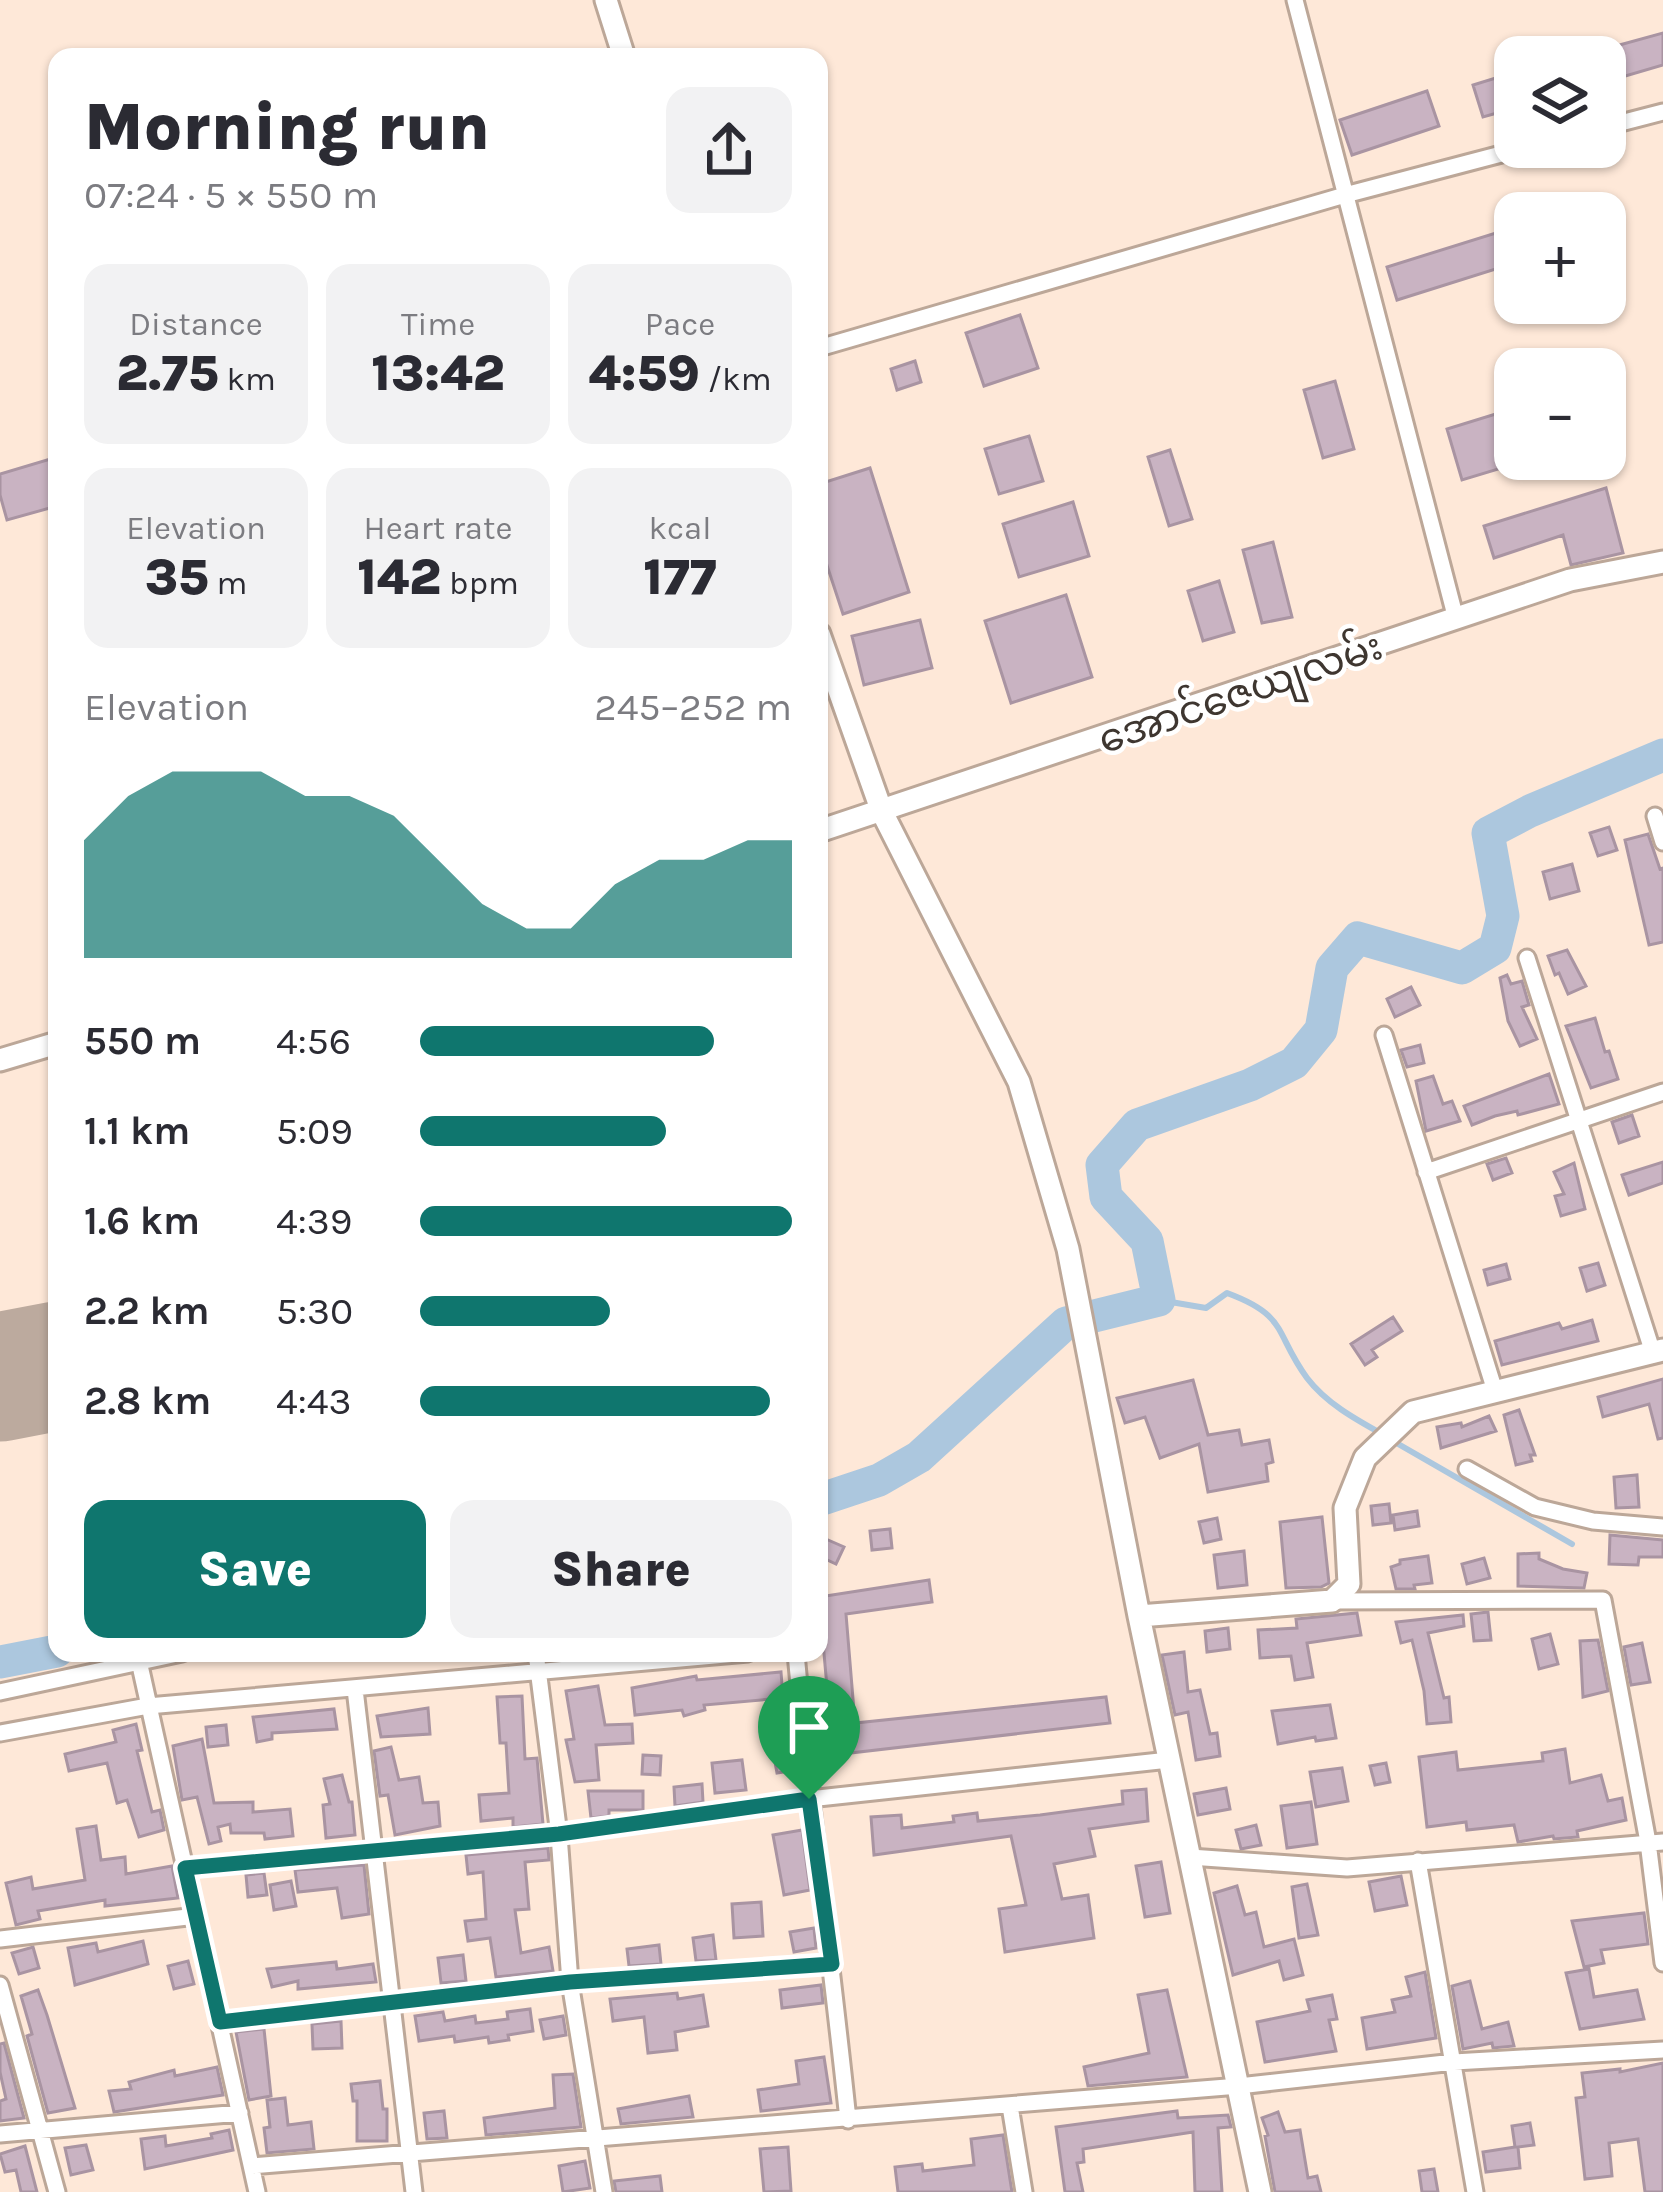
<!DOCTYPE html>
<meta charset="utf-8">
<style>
body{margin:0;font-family:Karla,"Noto Sans Myanmar",sans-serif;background:#f2f2f3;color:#2b2b33;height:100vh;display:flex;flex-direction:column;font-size:45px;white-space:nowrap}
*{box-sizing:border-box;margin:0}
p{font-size:39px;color:#7c7c81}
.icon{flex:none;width:66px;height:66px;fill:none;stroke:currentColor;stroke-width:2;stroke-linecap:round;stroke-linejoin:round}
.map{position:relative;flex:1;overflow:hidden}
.sheet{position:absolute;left:48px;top:48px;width:780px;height:1614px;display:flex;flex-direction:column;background:#fff;border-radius:24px;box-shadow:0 3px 9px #0004}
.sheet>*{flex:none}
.tools{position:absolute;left:1494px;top:36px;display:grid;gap:24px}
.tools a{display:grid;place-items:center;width:132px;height:132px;border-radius:24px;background:#fff;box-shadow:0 3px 9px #0004;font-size:60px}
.pin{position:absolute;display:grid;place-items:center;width:102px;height:102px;color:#fff;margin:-123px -51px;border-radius:50% 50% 50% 0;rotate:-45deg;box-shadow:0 0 12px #0007}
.pin .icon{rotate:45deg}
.round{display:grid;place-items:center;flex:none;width:126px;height:126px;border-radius:24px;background:#f2f2f3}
.overview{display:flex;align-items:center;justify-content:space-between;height:204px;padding:0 36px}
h1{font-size:66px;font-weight:800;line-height:90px}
.metrics{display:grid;grid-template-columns:repeat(3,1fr);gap:18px;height:204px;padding:12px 36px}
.metrics div{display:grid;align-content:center;border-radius:24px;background:#f2f2f3;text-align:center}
.metrics b{font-size:51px;font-weight:800}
.metrics small{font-size:33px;font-weight:400}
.metrics p{font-size:33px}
.chart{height:336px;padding:24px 36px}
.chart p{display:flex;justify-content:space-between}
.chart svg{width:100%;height:216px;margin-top:12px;fill:#0f766e;opacity:.7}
.action{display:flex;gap:24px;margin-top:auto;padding:24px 36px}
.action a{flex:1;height:138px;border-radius:24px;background:#0f766e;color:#fff;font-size:48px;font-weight:800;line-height:138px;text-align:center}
.action a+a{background:#f2f2f3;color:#2b2b33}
ul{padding:0 36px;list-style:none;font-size:39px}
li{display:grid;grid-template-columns:192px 144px 1fr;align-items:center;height:90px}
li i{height:30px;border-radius:15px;background:#0f766e}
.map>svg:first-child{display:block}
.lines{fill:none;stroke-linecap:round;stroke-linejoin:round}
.stream{stroke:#acc7de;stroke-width:6}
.river{stroke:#acc7de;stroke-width:33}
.runway{stroke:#bcaa9e;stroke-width:129}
.building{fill:#c9b3c2;stroke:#a994a2;stroke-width:3}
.street-casing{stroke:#bca798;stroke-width:21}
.secondary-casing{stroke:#bca798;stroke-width:27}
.street{stroke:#fff;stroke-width:15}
.secondary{stroke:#fff;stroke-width:21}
.route-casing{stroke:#fff;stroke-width:24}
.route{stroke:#0f766e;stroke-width:15}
.labels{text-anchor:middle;stroke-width:9;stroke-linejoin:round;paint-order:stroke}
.street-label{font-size:39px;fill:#3e3630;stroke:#fff}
</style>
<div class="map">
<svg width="1663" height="2192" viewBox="0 0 1663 2192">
<rect width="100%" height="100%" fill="#fee8d8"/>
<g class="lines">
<path class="stream" d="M1159 1300 1206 1308 1227 1293C1289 1316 1274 1333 1307 1378 1326 1403 1355 1419 1382 1434
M1393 1441 1572 1544"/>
<path class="river" d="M819 1500 879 1480 919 1457 1066 1323 1159 1300 1147 1241 1106 1197 1102 1165 1137 1125 1250 1085 1294 1063 1321 1030 1332 968 1358 938 1462 968 1495 948 1503 916 1488 833 1530 811 1663 755
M0 1662 57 1651"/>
<path class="runway" d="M0 1377 57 1366"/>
</g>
<path class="building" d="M1663 33V65L1605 82V49Z
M1515 72V108L1483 117 1473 85Z
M1427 91 1439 126 1352 155 1340 120Z
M1515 227V263L1397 300 1387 267Z
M1020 315 1038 368 984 386 966 333Z
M915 361 921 382 897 390 891 369Z
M1335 381 1354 449 1323 458 1304 390Z
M1515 408V464L1462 480 1447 429Z
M1029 436 1043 481 999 494 985 449Z
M1170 450 1192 519 1169 526 1148 457Z
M57 457V506L7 520 0 495V474Z
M870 468 909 592 843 614 819 541V484Z
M1606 488 1623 553 1571 565 1563 535 1494 558 1484 526Z
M1073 502 1089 556 1019 577 1003 524Z
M1273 542 1292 617 1262 623 1243 550Z
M1219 581 1234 632 1203 641 1188 591Z
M1066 595 1092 677 1011 703 985 621Z
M920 620 932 668 864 685 852 636Z
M1609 827 1617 850 1598 856 1590 833Z
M1648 834 1660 869 1663 868V942L1649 945 1625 840Z
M1572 864 1579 891 1550 899 1543 872Z
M1567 950 1586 986 1568 994 1559 973 1555 975 1548 956Z
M1507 975 1511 984 1522 981 1529 1005 1522 1007 1537 1039 1520 1046 1508 1021 1500 978Z
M1411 987 1420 1005 1395 1017 1387 999Z
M1595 1018 1605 1052 1609 1051 1618 1079 1591 1088 1566 1026Z
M1420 1045 1424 1063 1407 1067 1401 1050Z
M1549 1074 1559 1104 1518 1115 1517 1111 1495 1116 1472 1125 1464 1106Z
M1433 1076 1443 1104 1452 1101 1460 1121 1426 1131 1416 1081Z
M1632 1115 1639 1136 1619 1143 1612 1122Z
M1506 1158 1512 1173 1493 1180 1487 1164Z
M1663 1162V1183L1629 1195 1622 1175Z
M1574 1163 1585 1209 1561 1216 1555 1196 1564 1194 1554 1172Z
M1598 1263 1605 1285 1587 1291 1580 1268Z
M1506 1264 1510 1279 1488 1285 1484 1270Z
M1393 1317 1402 1331 1372 1350 1377 1357 1365 1365 1351 1344Z
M1592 1320 1598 1341 1502 1365 1495 1341 1559 1323 1562 1329Z
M1663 1379V1438L1658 1439 1649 1404 1603 1417 1598 1397Z
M1193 1380 1208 1435 1239 1430 1242 1445 1269 1440 1273 1462 1266 1464 1268 1481 1208 1492 1199 1444 1160 1458 1145 1417 1125 1423 1117 1398Z
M1519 1410 1535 1455H1530L1532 1461 1516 1465 1504 1415Z
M1489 1416 1496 1431 1441 1448 1437 1427 1461 1423 1462 1427Z
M1637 1475 1639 1507 1616 1508 1614 1477Z
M1389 1504 1391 1523 1373 1525 1371 1506Z
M1417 1511 1419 1526 1395 1530 1393 1515Z
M1322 1517 1329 1583 1321 1587 1286 1588 1280 1522Z
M1217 1518 1221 1539 1204 1543 1199 1522Z
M890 1529 892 1548 872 1550 870 1531Z
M1610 1535 1663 1540V1557H1639L1638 1565 1609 1564Z
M819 1536 844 1547 836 1564 819 1556Z
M1244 1551 1247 1585 1218 1588 1214 1555Z
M1539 1553V1559L1563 1569 1587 1573 1584 1588 1518 1586V1554Z
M1428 1556 1432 1583 1414 1585 1415 1589H1396L1391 1567 1400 1564V1560Z
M1484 1558 1490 1578 1467 1584 1462 1564Z
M929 1580 932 1602 846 1614 855 1723 1106 1697 1110 1723 833 1755 819 1597Z
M1488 1612 1491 1640 1474 1641 1471 1614Z
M1357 1613 1361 1635 1307 1643 1313 1677 1295 1680 1291 1656 1260 1658 1258 1630 1297 1628 1296 1619Z
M1463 1615 1464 1626 1428 1633 1444 1698 1449 1697 1451 1722 1427 1724 1424 1691 1412 1640 1401 1643 1396 1622Z
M1228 1628 1230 1649 1207 1652 1205 1631Z
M1550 1634 1558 1664 1539 1669 1532 1639Z
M1598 1640 1608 1691 1583 1697 1580 1641Z
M1642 1643 1650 1682 1631 1685 1624 1647Z
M1184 1652 1188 1692 1200 1690 1210 1734 1217 1733 1220 1756 1196 1760 1188 1712 1175 1715 1162 1655Z
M781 1672 783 1698 704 1705 705 1710 684 1716 682 1710 635 1715 632 1688 696 1676 697 1680Z
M598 1686 605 1725 632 1724 633 1743 596 1745 599 1780 575 1782 566 1740 574 1739 566 1691Z
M522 1696 525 1759 537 1758 543 1824 513 1827V1818L481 1821 479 1795 509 1793 506 1743H500L497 1697Z
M1330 1705 1336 1738 1316 1741 1315 1737 1278 1744 1272 1711Z
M428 1708 430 1734 381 1737 377 1716Z
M334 1709 337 1729 272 1733V1739L257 1742 253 1717Z
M136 1724 142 1750 137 1751 152 1812 160 1810 164 1830 139 1837 127 1800 117 1803 107 1763 69 1771 65 1754 116 1742 113 1730Z
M226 1725 228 1745 208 1747 206 1727Z
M202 1739 214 1803 253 1802V1812L290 1809 293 1836 265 1839 264 1833H231L230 1824 218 1827 221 1841 209 1844 197 1797 182 1800 173 1746Z
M793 1742 796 1770 777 1773 772 1746Z
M391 1747 399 1780 419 1777 423 1803 438 1802 440 1826 395 1835 388 1795 380 1796 374 1751Z
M1565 1749 1570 1783 1601 1775 1608 1801 1622 1798 1626 1820 1577 1831 1578 1837 1554 1839 1553 1836 1518 1842 1514 1825 1467 1830 1466 1822 1427 1827 1419 1757 1456 1752 1458 1770 1543 1761 1542 1753Z
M643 1755 661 1756 660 1775 642 1774Z
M742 1760 746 1790 715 1793 712 1763Z
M1386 1763 1390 1782 1375 1785 1370 1766Z
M1342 1768 1348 1801 1316 1807 1310 1772Z
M342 1775 349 1802H352L355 1835 326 1838 323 1805 330 1804 324 1779Z
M702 1784 703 1802 675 1806 674 1787Z
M1226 1788 1230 1809 1198 1815 1194 1794Z
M1146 1789 1148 1821 1089 1829 1095 1856 1054 1864 1062 1899 1088 1895 1094 1938 1005 1952 999 1909 1026 1905 1011 1836 874 1855 871 1817 901 1815 902 1828 954 1822 953 1816 977 1813 978 1821 1040 1815 1123 1804 1122 1791Z
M588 1791H643V1810H609V1816L591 1818Z
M1311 1802 1317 1844 1287 1848 1281 1806Z
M1256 1825 1261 1845 1241 1849 1236 1830Z
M96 1826 101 1860 125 1857 126 1874 172 1866 178 1898 105 1906V1900L38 1911 40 1919 16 1925 6 1883 31 1877 33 1889 85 1880 77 1829Z
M802 1830 810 1890 784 1895 773 1835Z
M548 1848 549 1860 525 1862 529 1909 515 1910 521 1953 549 1947 553 1971 496 1977 490 1938 468 1941 465 1921 486 1919 483 1872 468 1874 466 1855Z
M1161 1862 1170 1913 1145 1917 1136 1866Z
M364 1865 369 1914 342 1918 337 1888 298 1892 295 1870Z
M264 1873 267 1895 248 1897 246 1875Z
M1401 1876 1407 1905 1375 1911 1369 1882Z
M291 1881 296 1906 274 1910 270 1885Z
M1307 1884 1318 1935 1299 1938 1292 1887Z
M1237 1886 1245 1915 1256 1912 1264 1947 1294 1939 1303 1975 1284 1980 1279 1961 1233 1975 1214 1893Z
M761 1902 763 1936 734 1938 732 1904Z
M1644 1913 1648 1944 1601 1950 1604 1963 1584 1967 1572 1921Z
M814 1928 816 1948 794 1952 790 1932Z
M713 1935 716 1960 696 1961 693 1938Z
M143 1941 148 1964 75 1985 68 1948 96 1943 98 1952Z
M659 1945 661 1964 629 1966 627 1949Z
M33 1947 39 1968 19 1974 12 1953Z
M463 1955 466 1981 441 1983 438 1958Z
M188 1961 194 1984 174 1989 168 1966Z
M336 1962 337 1969 373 1964 376 1982 298 1989V1981L272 1987 267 1969Z
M1589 1969 1594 1997 1637 1990 1644 2019 1580 2029 1566 1973Z
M1425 1972 1436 2038 1367 2049 1362 2018 1395 2012 1392 2000 1411 1996 1406 1977Z
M1470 1981 1482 2029 1508 2022 1514 2046 1493 2048 1492 2043 1463 2049 1452 1986Z
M821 1985 823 2003 782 2008 780 1990Z
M38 1990 47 2015 75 2108 48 2113 27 2036 32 2034 21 1996Z
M1167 1990 1187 2077 1088 2086 1084 2067 1149 2053 1138 1995Z
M677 1993 678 1999 703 1995 708 2026 675 2032 677 2050 648 2053 644 2017 613 2021 610 1999Z
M1332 1995 1337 2019 1329 2020 1336 2051 1265 2062 1257 2022 1310 2011 1307 2000Z
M530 2009 533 2031 508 2035 509 2040 489 2043 488 2037 455 2042 454 2036 419 2041 415 2016 443 2012 445 2021 475 2016 476 2023 508 2019 507 2012Z
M563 2016 566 2035 544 2039 540 2020Z
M341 2021 342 2048 313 2049 312 2024Z
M264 2029 271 2096 249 2100 236 2032Z
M4 2043 24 2118 0 2121V2101L6 2099 0 2072V2044Z
M824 2057 831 2103 761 2111 758 2090 799 2084 796 2061Z
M1663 2063V2192H1645L1638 2139 1609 2143 1612 2176 1585 2179 1576 2098 1585 2097 1582 2073 1620 2069V2072Z
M217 2067 223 2095 114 2112 109 2091 131 2089 129 2082 174 2070 175 2076Z
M573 2074 581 2127 486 2135 484 2118 555 2108 553 2075Z
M380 2081 383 2109H387V2141H357V2101H353L351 2084Z
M689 2096 693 2117 621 2124 618 2109Z
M285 2098 288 2125 311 2122 314 2149 267 2153 264 2128 270 2127 267 2100Z
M444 2111 447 2138 427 2139 424 2113Z
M1177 2111 1178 2118 1228 2115 1231 2127 1218 2128 1222 2192H1195L1193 2132 1083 2149 1084 2162 1077 2163 1083 2192H1065L1056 2127Z
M1278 2112 1285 2132 1300 2130 1308 2178 1317 2176 1321 2192H1275L1265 2136 1268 2135 1262 2118Z
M1530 2123 1534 2145 1518 2147 1520 2168 1486 2172 1483 2152 1515 2147 1512 2126Z
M229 2130 233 2150 145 2169 141 2139 165 2136 166 2146 212 2138 211 2134Z
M1003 2135 1012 2192H898L895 2167 922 2164 923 2171 974 2165 971 2139Z
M86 2145 93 2170 71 2175 65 2148Z
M25 2146 37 2192H21L16 2170 5 2172 0 2154Z
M788 2147 791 2191 764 2192 760 2149Z
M585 2161 590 2188 563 2192 559 2166Z
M1434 2169 1438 2192H1422L1419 2171Z
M660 2176 662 2192H616L614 2181Z"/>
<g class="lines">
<g class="street-casing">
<path id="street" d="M1295 0 1456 619
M1605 127 1663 112
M819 348 1345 195 1528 147
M1655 816 1663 842
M1527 958 1653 1353
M1384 1035 1495 1391
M1426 1172 1663 1092
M1467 1469 1535 1507 1593 1521 1663 1527
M1332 1601 1603 1600 1648 1842 1663 1963
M536 1653 559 1835 570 1982 604 2192
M796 1653C810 1809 832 1964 848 2120
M139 1661 257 2192
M355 1689 414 2192
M0 1692 182 1653
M0 1733 148 1706 748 1653
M1190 1857 1347 1868 1663 1842
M1418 1861 1475 2192
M185 1868 559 1835 809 1799 1169 1760
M0 1939 196 1916
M0 1985 57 2192
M220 2022 570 1982 832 1964
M1010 2106 1024 2192
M0 2134 240 2113
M252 2166 1239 2086 1454 2062 1663 2050"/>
</g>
<g class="secondary-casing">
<path id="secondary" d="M606 0 624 57
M819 634 882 812 1019 1082 1068 1249 1139 1616
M819 831 1570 580 1663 562
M0 1060 57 1043
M1260 2192 1139 1616 1332 1601 1349 1584 1345 1508 1365 1458 1413 1412 1663 1350"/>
</g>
<use href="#street" class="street"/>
<use href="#secondary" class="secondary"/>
</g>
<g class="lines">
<g class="route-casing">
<path id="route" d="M809 1799 832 1964 570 1982 220 2022 185 1868 559 1834Z"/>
</g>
<use href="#route" class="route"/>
</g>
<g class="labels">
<g class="street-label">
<text transform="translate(1240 692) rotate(-19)" y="14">အောင်ဇေယျလမ်း</text>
</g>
</g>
</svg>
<div class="tools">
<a><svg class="icon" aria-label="layers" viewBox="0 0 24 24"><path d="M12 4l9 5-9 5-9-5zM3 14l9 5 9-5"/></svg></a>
<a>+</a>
<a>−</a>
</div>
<div class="pin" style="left:809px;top:1799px;background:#1e9e55"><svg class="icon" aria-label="arrive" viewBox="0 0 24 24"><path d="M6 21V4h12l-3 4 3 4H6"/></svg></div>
<section class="sheet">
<div class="overview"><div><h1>Morning run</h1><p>07:24 · 5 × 550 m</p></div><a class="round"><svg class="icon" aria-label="share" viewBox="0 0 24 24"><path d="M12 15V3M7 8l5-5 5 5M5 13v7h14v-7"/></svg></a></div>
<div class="metrics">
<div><p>Distance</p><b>2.75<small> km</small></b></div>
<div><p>Time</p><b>13:42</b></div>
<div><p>Pace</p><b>4:59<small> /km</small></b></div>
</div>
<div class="metrics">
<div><p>Elevation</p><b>35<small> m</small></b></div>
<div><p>Heart rate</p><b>142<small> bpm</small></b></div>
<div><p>kcal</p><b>177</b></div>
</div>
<div class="chart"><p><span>Elevation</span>245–252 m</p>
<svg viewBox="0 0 160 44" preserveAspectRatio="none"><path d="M0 44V20L10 11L20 6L30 6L40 6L50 11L60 11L70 15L80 24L90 33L100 38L110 38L120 29L130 24L140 24L150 20L160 20V44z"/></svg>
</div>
<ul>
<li><b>550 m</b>4:56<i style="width:79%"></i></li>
<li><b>1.1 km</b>5:09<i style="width:66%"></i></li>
<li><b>1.6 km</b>4:39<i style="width:100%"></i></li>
<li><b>2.2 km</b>5:30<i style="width:51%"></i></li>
<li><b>2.8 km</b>4:43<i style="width:94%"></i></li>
</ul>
<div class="action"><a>Save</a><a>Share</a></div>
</section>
</div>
